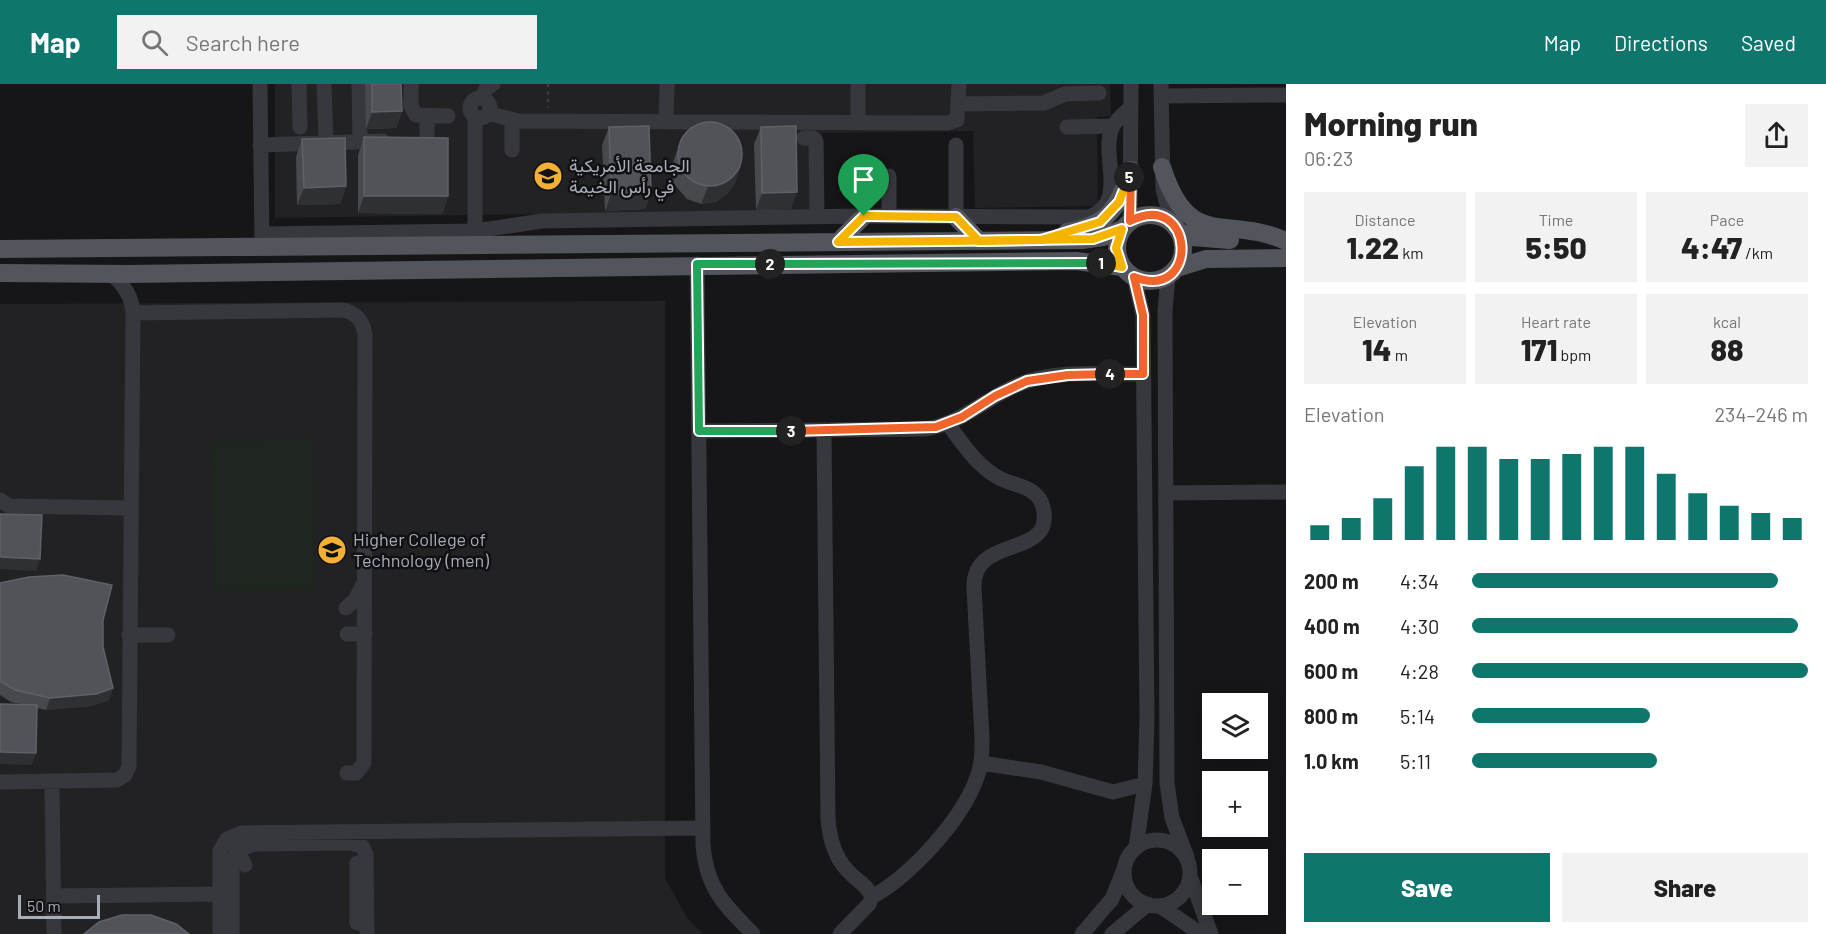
<!DOCTYPE html>
<meta charset="utf-8">
<style>
body{margin:0;font-family:Barlow,Vazirmatn,sans-serif;background:#f2f2f2;color:#222;height:100vh;display:flex;flex-direction:column;font-size:22px;white-space:nowrap}
*{box-sizing:border-box;margin:0}
p{font-size:20px;color:#767676}
.icon{flex:none;width:33px;height:33px;fill:none;stroke:currentColor;stroke-width:2;stroke-linecap:round;stroke-linejoin:round}
.map{position:relative;flex:1;overflow:hidden}
.drawer{display:flex;flex-direction:column;background:#fff;width:540px}
.drawer>*{flex:none}
.buttons{position:absolute;left:1202px;top:609px;display:grid;gap:12px}
.buttons a{display:grid;place-items:center;width:66px;height:66px;border-radius:0px;background:#fff;box-shadow:0 3px 15px #0003;font-size:30px}
.scale{position:absolute;left:18px;bottom:15px;width:82px;box-sizing:border-box;padding-left:6px;border:3px solid #a8adb8;border-top:0;font-size:16px;line-height:21px;white-space:nowrap;color:#a8adb8;-webkit-text-stroke:4px #111113;paint-order:stroke}
.pin{position:absolute;display:grid;place-items:center;width:51px;height:51px;color:#fff;margin:-62px -26px;border-radius:50% 50% 50% 0;rotate:-45deg;box-shadow:0 0 6px #0007}
.pin .icon{rotate:45deg}
.km{position:absolute;width:30px;height:30px;margin:-15px;border-radius:50%;background:#222;color:#fff;font-size:16px;line-height:30px;text-align:center}
.round{display:grid;place-items:center;flex:none;width:63px;height:63px;border-radius:0px;background:#f2f2f2}
.headline{display:flex;align-items:center;justify-content:space-between;height:102px;padding:0 18px}
h1{font-size:33px;font-weight:800;line-height:45px}
.figures{display:grid;grid-template-columns:repeat(3,1fr);gap:9px;height:102px;padding:6px 18px}
.figures div{display:grid;align-content:center;border-radius:0px;background:#f2f2f2;text-align:center}
.figures b{font-size:30px;font-weight:800}
.figures small{font-size:16px;font-weight:400}
.figures p{font-size:16px}
.chart{height:168px;padding:12px 18px}
.chart p{display:flex;justify-content:space-between}
.chart svg{width:100%;height:108px;margin-top:6px;stroke:#0f766e;stroke-width:6}
.primary-button{display:flex;gap:12px;margin-top:auto;padding:12px 18px}
.primary-button a{flex:1;height:69px;border-radius:0px;background:#0f766e;color:#fff;font-size:24px;font-weight:800;line-height:69px;text-align:center}
.primary-button a+a{background:#f2f2f2;color:#222}
ul{padding:0 18px;list-style:none;font-size:20px}
li{display:grid;grid-template-columns:96px 72px 1fr;align-items:center;height:45px}
li i{height:15px;border-radius:8px;background:#0f766e}
header{display:flex;align-items:center;gap:36px;box-sizing:border-box;height:84px;padding:0 30px;background:#0f766e;color:#fff}
header strong{font-size:28px}
nav{display:flex;gap:33px;margin-inline-start:auto;font-size:21px}
.search{width:420px;height:54px;background:#f2f2f2;display:flex;align-items:center;gap:15px;box-sizing:border-box;padding:0 21px;border-radius:0px;color:#767676;font-size:22px}
main{display:flex;flex:1;min-height:0}
.map>svg:first-child{display:block}
.built{fill:#222225}
.green{fill:#1e261f}
.lines{fill:none;stroke-linecap:round;stroke-linejoin:round}
.path{stroke:#3d3f44;stroke-width:2;stroke-dasharray:3 4.5;stroke-linecap:butt}
.minor{stroke:#37383d;stroke-width:15}
.major{stroke:#53555c;stroke-width:18}
.wall{fill:#47494d}
.shaded-wall{fill:#2f3033}
.building{fill:#525359;stroke:#5f6168;stroke-width:1.5}
.split-1-casing{stroke:#fff;stroke-width:12}
.split-2-casing{stroke:#fff;stroke-width:12}
.split-3-casing{stroke:#fff;stroke-width:12}
.split-4-casing{stroke:#fff;stroke-width:12}
.split-5-casing{stroke:#fff;stroke-width:12}
.split-6-casing{stroke:#fff;stroke-width:12}
.split-1{stroke:#f5b400;stroke-width:8}
.split-2{stroke:#22a559;stroke-width:8}
.split-3{stroke:#22a559;stroke-width:8}
.split-4{stroke:#f0652b;stroke-width:8}
.split-5{stroke:#f0652b;stroke-width:8}
.split-6{stroke:#f5b400;stroke-width:8}
.labels{text-anchor:middle;stroke-width:5;stroke-linejoin:round;paint-order:stroke}
.poi-label{font-size:18px;fill:#a8adb8;stroke:#111113;text-anchor:start}
</style>
<header>
<strong>Map</strong>
<div class="search"><svg class="icon" aria-label="search" viewBox="0 0 24 24"><circle cx="10" cy="10" r="6"/><path d="M15 15l6 6"/></svg>Search here</div>
<nav><a>Map</a><a>Directions</a><a>Saved</a></nav>
</header>
<main>
<div class="map">
<svg width="1286" height="850" viewBox="0 0 1286 850">
<rect width="100%" height="100%" fill="#161618"/>
<path class="built" d="M275 0H1110L1111 32 1097 33 1098 122 975 124 973 47 822 49V126L275 134Z
M665 217V794L688 835 703 850H0V220Z"/>
<path class="green" d="M312 355 315 505 213 507 210 357Z"/>
<g class="lines">
<path class="path" d="M548 0V24"/>
<path class="minor" d="M260 0 262 159
M299 0 300 43
M324 0 326 57
M359 0 360 57
M411 0V22L416 31 448 32
M858 0V38
M1161 0 1163 105 1172 139
M1161 12 1286 11
M470 24a10 10 0 1 1 20 0a10 10 0 1 1-20 0Z
M482 14 486 5 493 0
M959 20 1044 19 1065 10 1099 9
M490 30 519 37 948 39 957 36 959 0
M427 32V56
M475 34V147
M512 36V66
M666 38 667 0
M1067 43 1113 42
M804 54H813L816 57 817 133
M260 61 383 57
M889 92V132
M956 133V61
M1130 137 1131 0
M262 150 475 147 542 137 864 132 1089 133C1129 118 1100 73 1112 44 1116 35 1125 29 1131 23
M697 180 703 761C706 803 724 821 753 850
M1168 192 1165 227 1167 699 1172 734 1187 773
M1134 193 1143 231 1147 634 1145 700 1136 764
M133 229 343 226C357 229 363 237 365 251L364 679 356 689H347
M699 347 925 345C960 340 984 316 1015 302 1054 285 1102 290 1143 290
M824 347 828 735C830 757 835 776 853 792 861 799 868 803 872 813
M1167 409 1286 408
M0 416 9 422 129 424
M346 524 355 516 364 499
M347 550H365
M129 551H168
M981 679 1041 688 1113 708 1145 700
M0 698 117 696 125 691 129 682 133 229C132 212 124 202 112 190
M52 698 54 850
M1124 789a33 33 0 1 1 66 0a33 33 0 1 1-66 0Z
M237 766 245 781
M357 779V839
M1190 792 1211 850
M54 812 219 810
M1160 822 1201 850
M220 850V767L227 755 242 749 702 744
M232 850V782L237 766 255 760 351 759 362 762 366 770 367 850
M840 850 869 820 872 813C911 791 960 738 976 696 982 682 982 669 982 654L974 504C972 449 1056 476 1043 423 1038 402 1014 402 999 394 976 381 963 360 948 340
M1082 850 1112 815 1124 785
M1112 850 1148 820"/>
<path class="major" d="M1162 83C1189 168 1225 130 1286 157
M1117 164a33 33 0 1 1 66 0a33 33 0 1 1-66 0Z
M956 133 979 157
M1067 148C1109 141 1118 124 1131 86
M1179 148 1192 153 1230 156
M838 158 864 132
M0 165 1082 156 1103 153 1122 145
M1177 184 1206 175 1286 174
M0 189 128 190 1076 177 1122 183"/>
</g>
<path class="wall" d="M365 0H401L402 27 396 44 366 45Z
M609 43 651 108 645 125 605 127 602 61Z
M761 43 791 125 756 126 754 60Z
M364 53 448 112 442 130 358 129V71Z
M682 53 736 97 728 109 716 118 701 120 687 115 673 99 671 84Z
M302 55 346 102 340 120 297 121 296 73Z
M0 499 103 536V563L113 604 109 616 91 622 46 626 37 624 36 669 31 681 26 621 11 618 0 611Z"/>
<path class="shaded-wall" d="M402 27 396 44 366 45 372 28Z
M742 80 736 97 728 109 716 118 701 120 708 103Z
M346 102 340 120 297 121 304 104Z
M651 108 645 125 605 127 611 110Z
M797 108 791 125 756 126 762 109Z
M364 112H448L442 130 358 129Z
M0 473 40 475 36 487 0 485Z
M113 604 109 616 91 622 46 626 50 614Z
M0 668 36 669 31 681 0 680Z"/>
<path class="building" d="M372 0H401L402 27 372 28Z
M678 70a32 32 0 1 1 64 0a32 32 0 1 1-64 0Z
M649 42 651 108 611 110 609 43Z
M796 42 797 108 762 109 761 43Z
M364 53 448 54V112H364Z
M345 54 346 102 304 104 302 55Z
M0 430 42 431 40 475 0 473Z
M63 491 112 501 103 536V563L113 604 96 610 50 614 15 606 0 597V499L29 493Z
M0 620 37 621 36 669 0 668Z
M122 831H151L176 840 189 850H84L99 838Z"/>
<g class="lines">
<g class="split-1-casing">
<path id="split-1" d="M864 132 956 133 979 157 1093 155 1122 145 1116 164 1122 183 1101 179"/>
</g>
<g class="split-2-casing">
<path id="split-2" d="M770 180 1101 179"/>
</g>
<g class="split-3-casing">
<path id="split-3" d="M770 180H697L699 347H791"/>
</g>
<g class="split-4-casing">
<path id="split-4" d="M791 347 936 343 962 333 995 312 1027 297 1068 291 1110 290"/>
</g>
<g class="split-5-casing">
<path id="split-5" d="M1110 290H1143V231L1134 193C1201 219 1195 104 1130 137L1131 86 1129 93"/>
</g>
<g class="split-6-casing">
<path id="split-6" d="M864 132 838 158 1041 156 1100 138 1119 118 1129 93"/>
</g>
<use href="#split-1" class="split-1"/>
<use href="#split-2" class="split-2"/>
<use href="#split-3" class="split-3"/>
<use href="#split-4" class="split-4"/>
<use href="#split-5" class="split-5"/>
<use href="#split-6" class="split-6"/>
</g>
<defs>
<g id="university-disc" transform="scale(1.5)"><circle r="9.5" fill="#f2b134" stroke="#111113"/><path d="M0-5L7-2L0 1L-7-2ZM-4 1L0 2.5L4 1V4Q0 6-4 4Z" fill="#111"/></g>
</defs>
<g fill-rule="evenodd">
<use href="#university-disc" x="548" y="92"/>
<use href="#university-disc" x="332" y="466"/>
</g>
<g class="labels">
<g class="poi-label">
<text x="569" y="88">الجامعة الأمريكية<tspan x="569" dy="21">في رأس الخيمة</tspan></text>
<text x="353" y="462">Higher College of<tspan x="353" dy="21">Technology (men)</tspan></text>
</g>
</g>
</svg>
<div class="buttons">
<a><svg class="icon" aria-label="layers" viewBox="0 0 24 24"><path d="M12 4l9 5-9 5-9-5zM3 14l9 5 9-5"/></svg></a>
<a>+</a>
<a>−</a>
</div>
<div class="scale">50 m</div>
<div class="pin" style="left:864px;top:132px;background:#1e9e55"><svg class="icon" aria-label="arrive" viewBox="0 0 24 24"><path d="M6 21V4h12l-3 4 3 4H6"/></svg></div>
<b class="km" style="left:1101px;top:179px">1</b>
<b class="km" style="left:770px;top:180px">2</b>
<b class="km" style="left:791px;top:347px">3</b>
<b class="km" style="left:1110px;top:290px">4</b>
<b class="km" style="left:1129px;top:93px">5</b>
</div>
<section class="drawer">
<div class="headline"><div><h1>Morning run</h1><p>06:23</p></div><a class="round"><svg class="icon" aria-label="share" viewBox="0 0 24 24"><path d="M12 15V3M7 8l5-5 5 5M5 13v7h14v-7"/></svg></a></div>
<div class="figures">
<div><p>Distance</p><b>1.22<small> km</small></b></div>
<div><p>Time</p><b>5:50</b></div>
<div><p>Pace</p><b>4:47<small> /km</small></b></div>
</div>
<div class="figures">
<div><p>Elevation</p><b>14<small> m</small></b></div>
<div><p>Heart rate</p><b>171<small> bpm</small></b></div>
<div><p>kcal</p><b>88</b></div>
</div>
<div class="chart"><p><span>Elevation</span>234–246 m</p>
<svg viewBox="0 0 160 44" preserveAspectRatio="none"><path d="M5 44V38M15 44V35M25 44V27M35 44V14M45 44V6M55 44V6M65 44V11M75 44V11M85 44V9M95 44V6M105 44V6M115 44V17M125 44V25M135 44V30M145 44V33M155 44V35"/></svg>
</div>
<ul>
<li><b>200 m</b>4:34<i style="width:91%"></i></li>
<li><b>400 m</b>4:30<i style="width:97%"></i></li>
<li><b>600 m</b>4:28<i style="width:100%"></i></li>
<li><b>800 m</b>5:14<i style="width:53%"></i></li>
<li><b>1.0 km</b>5:11<i style="width:55%"></i></li>
</ul>
<div class="primary-button"><a>Save</a><a>Share</a></div>
</section>
</main>
